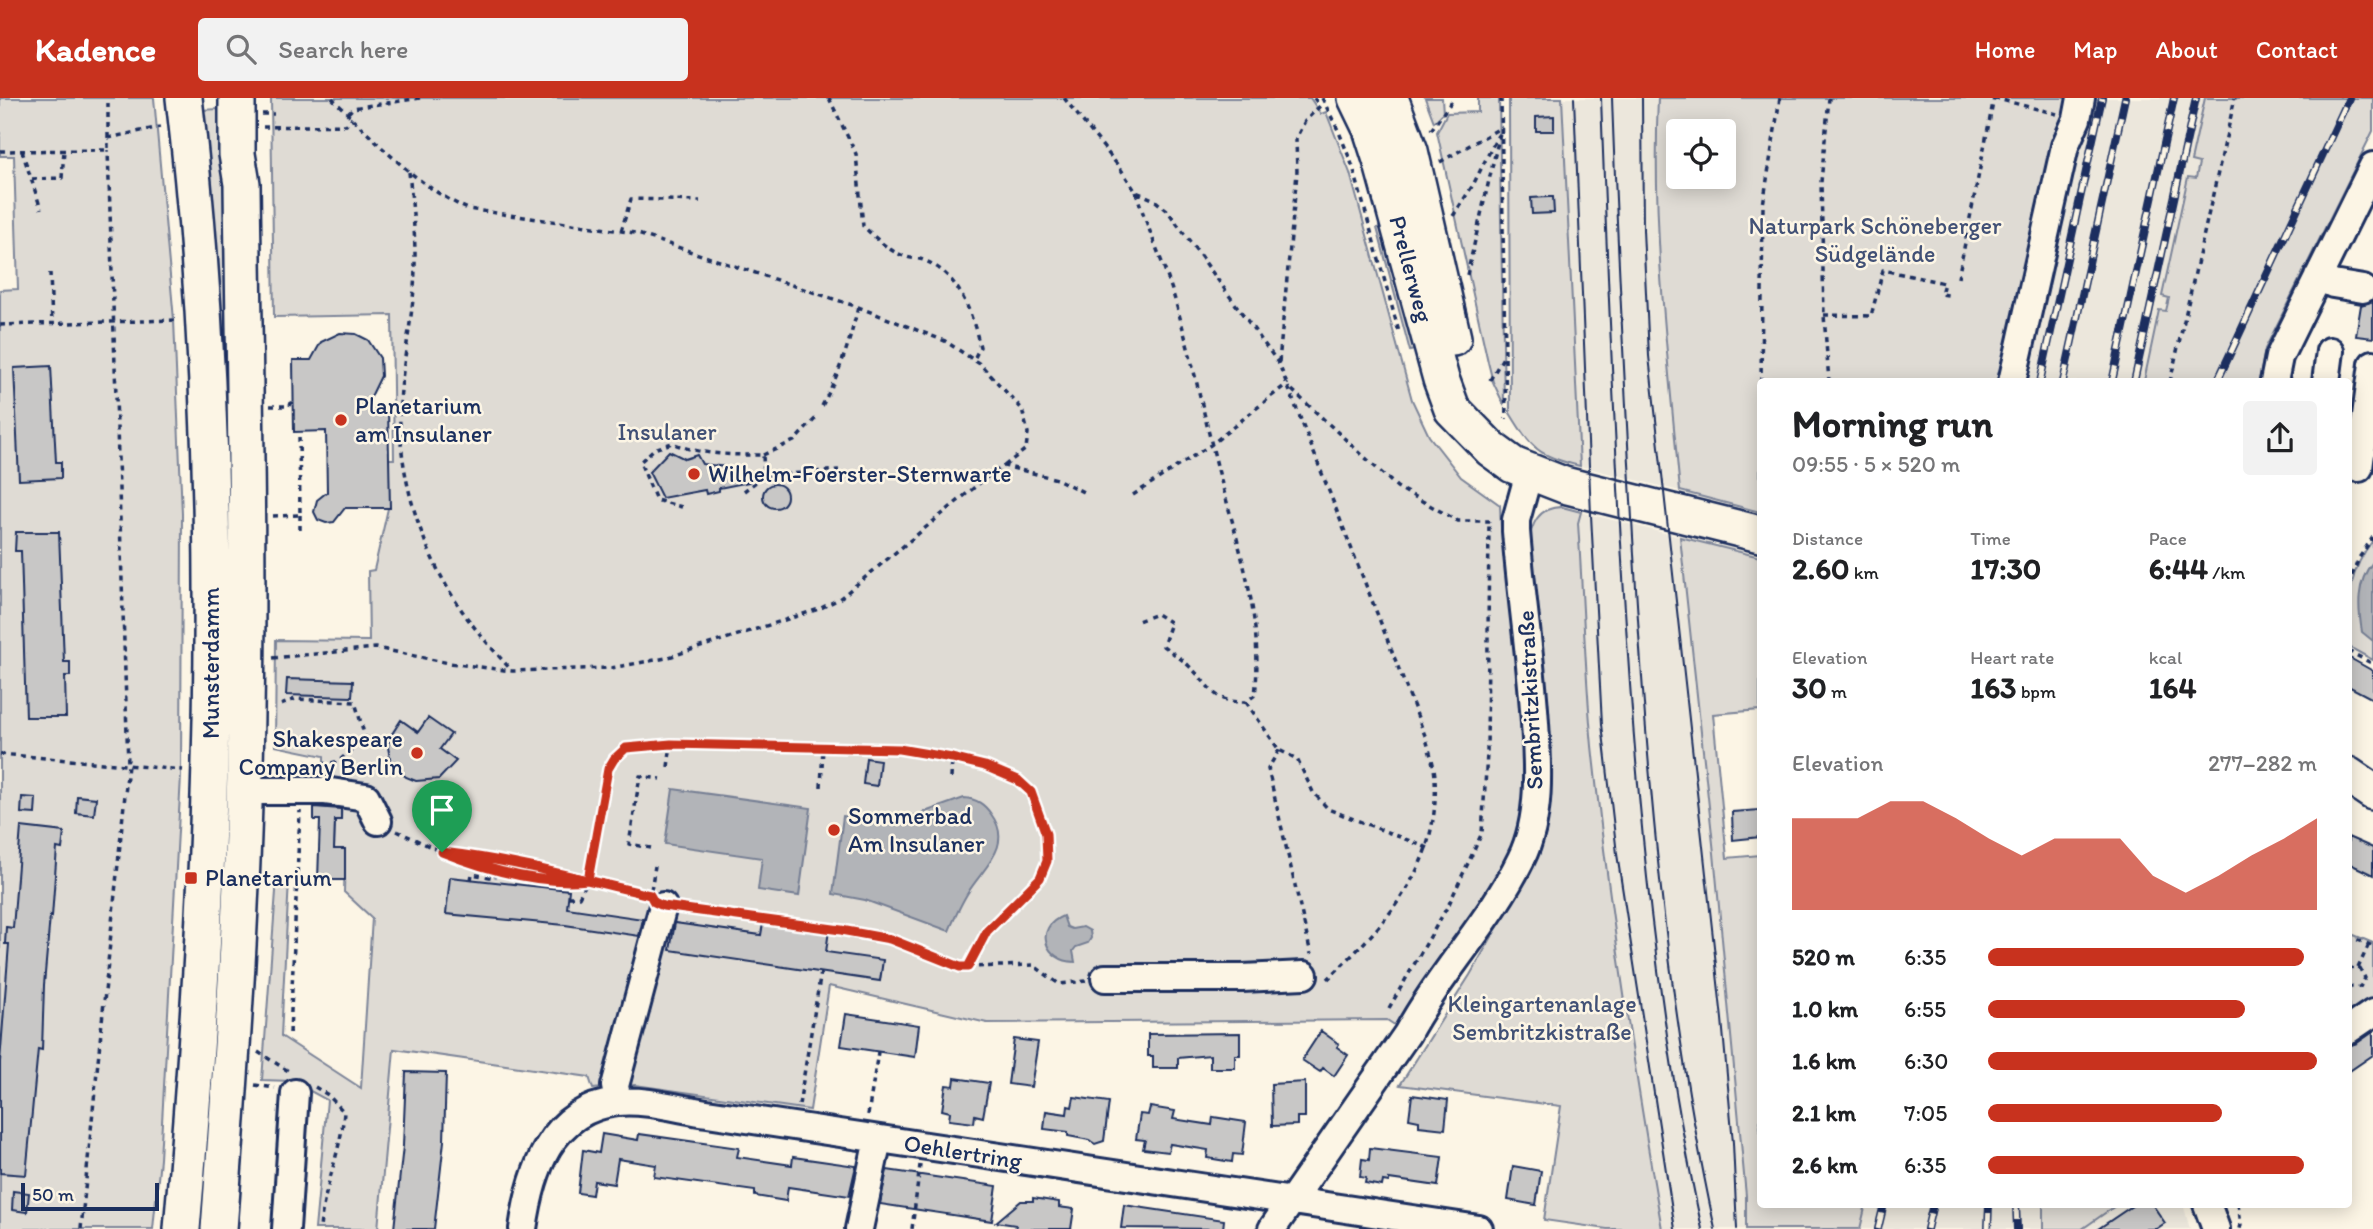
<!DOCTYPE html>
<meta charset="utf-8">
<style>
body{margin:0;font-family:Itim,sans-serif;background:#f2f2f2;color:#202124;height:100vh;display:flex;flex-direction:column;font-size:26px;white-space:nowrap}
*{box-sizing:border-box;margin:0}
p{font-size:23px;color:#757577}
.icon{flex:none;width:38px;height:38px;fill:none;stroke:currentColor;stroke-width:2;stroke-linecap:round;stroke-linejoin:round}
.map{position:relative;flex:1;overflow:hidden}
.drawer{position:absolute;left:1757px;top:280px;width:595px;height:830px;display:flex;flex-direction:column;background:#fff;border-radius:7px;box-shadow:0 4px 18px #0003}
.drawer>*{flex:none}
.fabs{position:absolute;left:1666px;top:21px;display:grid;gap:14px}
.fabs a{display:grid;place-items:center;width:70px;height:70px;border-radius:7px;background:#fff;box-shadow:0 4px 18px #0003;font-size:35px}
.scale{position:absolute;left:21px;bottom:18px;width:138px;box-sizing:border-box;padding-left:7px;border:4px solid #1b2f5e;border-top:0;font-size:19px;line-height:24px;white-space:nowrap;color:#1b2f5e;-webkit-text-stroke:5px #fcf5e5;paint-order:stroke}
.pin{position:absolute;display:grid;place-items:center;width:60px;height:60px;color:#fff;margin:-72px -30px;border-radius:50% 50% 50% 0;rotate:-45deg;box-shadow:0 0 7px #0007}
.pin .icon{rotate:45deg}
.round{display:grid;place-items:center;flex:none;width:74px;height:74px;border-radius:7px;background:#f2f2f2}
.summary{display:flex;align-items:center;justify-content:space-between;height:119px;padding:0 35px}
h1{font-size:38px;font-weight:800;line-height:52px}
.metrics{display:grid;grid-template-columns:repeat(3,1fr);gap:10px;height:119px;padding:7px 35px}
.metrics div{display:grid;align-content:center}
.metrics b{font-size:30px;font-weight:800}
.metrics small{font-size:19px;font-weight:400}
.metrics p{font-size:19px}
.chart{height:196px;padding:14px 35px}
.chart p{display:flex;justify-content:space-between}
.chart svg{width:100%;height:126px;margin-top:7px;fill:#c8321e;opacity:.7}
ul{padding:0 35px;list-style:none;font-size:23px}
li{display:grid;grid-template-columns:112px 84px 1fr;align-items:center;height:52px}
li i{height:18px;border-radius:9px;background:#c8321e}
header{display:flex;align-items:center;gap:42px;box-sizing:border-box;height:98px;padding:0 35px;background:#c8321e;color:#fff}
header strong{font-size:33px}
nav{display:flex;gap:38px;margin-inline-start:auto;font-size:24px}
.search{width:490px;height:63px;background:#f2f2f2;display:flex;align-items:center;gap:18px;box-sizing:border-box;padding:0 24px;border-radius:7px;color:#757577;font-size:26px}
.map>svg:first-child{display:block}
.built{fill:#ece7dc}
.green{fill:#dfdbd4;stroke:#7d8599;stroke-width:2;fill-rule:evenodd}
.water{fill:#b2b4b8;stroke:#767f94;stroke-width:2}
.building{fill:#c8c7c6;stroke:#1b2f5e;stroke-width:2}
.lines{fill:none;stroke-linecap:round;stroke-linejoin:round}
.minor-casing{stroke:#1b2f5e;stroke-width:32}
.major-casing{stroke:#1b2f5e;stroke-width:40}
.path{stroke:#1b2f5e;stroke-width:3.5;stroke-dasharray:5 5;stroke-linecap:butt}
.minor{stroke:#fcf5e5;stroke-width:26}
.major{stroke:#fcf5e5;stroke-width:35}
.tram{stroke:#1b2f5e;stroke-width:2}
.rail-casing{stroke:#1b2f5e;stroke-width:8}
.rail{stroke:#fcf5e5;stroke-width:5;stroke-dasharray:16;stroke-linecap:butt}
.route-casing{stroke:#fff;stroke-width:14}
.route{stroke:#c8321e;stroke-width:9}
.poi-dot{fill:#c8321e;stroke:#fcf5e5;stroke-width:2.5}
.labels{text-anchor:middle;stroke-width:5;stroke-linejoin:round;paint-order:stroke}
.park-label{font-size:24px;fill:#425176;stroke:#fcf5e5}
.street-label{font-size:24px;fill:#1b2f5e;stroke:#fcf5e5}
.poi-label{font-size:24px;fill:#1b2f5e;stroke:#fcf5e5;text-anchor:start}
</style>
<header>
<strong>Kadence</strong>
<div class="search"><svg class="icon" aria-label="search" viewBox="0 0 24 24"><circle cx="10" cy="10" r="6"/><path d="M15 15l6 6"/></svg>Search here</div>
<nav><a>Home</a><a>Map</a><a>About</a><a>Contact</a></nav>
</header>
<div class="map">
<svg width="2373" height="1131" viewBox="0 0 2373 1131">
<rect width="100%" height="100%" fill="#fcf5e5"/>
<filter id="ink" filterUnits="userSpaceOnUse"><feTurbulence type="fractalNoise" baseFrequency=".0143" numOctaves="2"/><feDisplacementMap in="SourceGraphic" scale="14" xChannelSelector="R" yChannelSelector="G"/><feConvolveMatrix kernelMatrix="1 2 1 2 8 2 1 2 1" color-interpolation-filters="sRGB"/></filter>
<g filter="url(#ink)">
<path class="built" d="M1562 0H1658L1659 131 1663 209 1680 393 1580 368Z
M2091 0H2205L2191 62 2199 64 2196 81 2188 79 2162 198 2169 200 2166 214 2159 213 2144 283 2025 284 2081 29Z
M1581 414 1680 439 1714 755 1746 1098V1131H1662L1627 929 1605 766 1592 645 1578 425Z
M1866 1106H2043V1131H1860Z
M2118 1106H2183L2190 1131H2082Z"/>
<path class="green" d="M0 0H154L174 222 182 416 181 678 160 1061 153 1131H0V192L18 191 14 58H0Z
M271 0H1310L1321 16 1326 14 1350 75 1412 302 1429 338 1461 379 1500 407 1501 430 1508 432 1529 688 1514 759 1396 928 1387 922 987 925 829 888 810 1012 635 987 593 991 589 979 394 951 378 1131H315L327 1002 292 983 262 982 277 780 289 782 281 938 361 990 372 820 344 794 345 752 334 751 335 722H341L342 698 324 697V658L275 648 276 542 369 543 368 473 374 472 389 406V361H394L392 217 274 219Z
M1425 0H1442L1443 15 1434 24Z
M1478 0H1499L1504 307 1493 284 1488 264 1437 34 1447 15 1478 14Z
M1509 0H1562L1580 368C1538 358 1532 351 1510 315Z
M1658 0H2067L1997 283 1760 284V414L1680 393C1668 263 1652 131 1658 0ZM1678 33H1724V79H1678Z
M2205 0H2373V33L2265 251 2259 283H2144L2159 212 2166 213 2169 200 2162 198 2188 79 2196 80 2199 65 2191 63Z
M219 11 228 89 233 466 229 702H223L201 12Z
M1382 129 1414 252 1410 253 1377 130Z
M1562 409 1581 414 1578 425C1583 499 1585 574 1592 648 1609 810 1634 970 1662 1131H1607L1544 1122 1561 1008 1400 987 1470 877 1532 769 1539 752 1548 706 1528 449C1531 427 1537 409 1562 409Z
M1680 439 1760 459V612L1713 616 1727 760 1760 757V1106H1866L1860 1131H1746V1098L1714 755Z
M2373 442V562L2349 549C2349 507 2345 478 2373 442Z
M223 716H229L203 1131H197Z
M2349 835 2373 845V906L2349 921Z
M2043 1106H2118L2082 1131H2043Z"/>
<path class="water" d="M2373 464V543L2362 534C2358 510 2356 484 2373 464Z
M673 691 811 710 799 798 758 792 762 760 665 746Z
M964 700C977 701 984 706 991 716 1014 747 984 769 969 793 961 805 955 819 949 833L865 802 833 796 843 718 890 723 902 722Z
M1063 818 1067 829 1072 831 1083 829 1090 833 1091 840 1088 845 1076 849 1073 853 1075 864C1045 863 1033 830 1063 818Z"/>
<path class="building" d="M1554 18V33H1536V19Z
M1548 99H1553L1554 115 1532 116 1531 100Z
M2373 203V240L2356 238 2361 207Z
M340 235 356 236 368 242 380 260 381 278 365 311 388 310 390 410H345L334 424 326 425 318 422 314 414 317 402 327 394 326 333 294 334 293 262H311L321 244Z
M51 268 56 364H61V380L19 382 14 270Z
M669 353 685 361 697 357 702 366 727 369 749 384 719 390V393L706 396 705 392 662 400 649 374Z
M763 398a12 12 0 1 1 24 0a12 12 0 1 1-24 0Z
M16 434H59L64 564H70V578H65L66 619H26L21 453H15Z
M2348 559 2373 573V601L2348 588Z
M287 581 353 583 352 599 286 597Z
M428 620 451 636 440 651 456 663 439 681 416 683 406 679 391 666 388 649 390 639 401 622 418 634Z
M866 660 880 662 877 688 863 686Z
M77 698 96 700 94 717 76 715Z
M22 699 36 700 35 716 21 715Z
M314 709 341 711V722H335L334 751H345V782H318L320 722H314Z
M1760 712V739L1733 742 1732 714Z
M21 729 64 734 62 751 57 750 52 819 50 818 44 887 42 952 38 951 26 1077 0 1075V964L9 846H5L6 829 13 830Z
M2348 739 2373 750V777L2348 765Z
M450 779 569 792 567 810 643 821 639 838 565 827 446 816Z
M675 825 761 837 763 825 813 833V829L829 832 826 854 883 862 880 883 670 852Z
M846 916 919 927 915 959 841 948Z
M1321 933 1339 946 1337 949 1348 957 1334 978 1323 970 1320 974 1302 962Z
M2373 934V957L2348 974V948L2357 945Z
M1240 935V957H1235V970H1210V957L1178 960V970H1153V958H1148V936Z
M1014 941 1038 944 1031 989 1008 986Z
M406 974 446 975 444 1043 434 1131H394L403 1048Z
M955 980 989 985 983 1019 975 1017 974 1025 949 1022 950 1014 942 1012 946 987 954 988Z
M1305 984V1019H1297V1027L1272 1028 1271 986Z
M1412 997 1448 1002 1445 1031 1419 1028V1023L1409 1021Z
M1074 999 1109 1004 1104 1043 1095 1046 1089 1042 1068 1038V1034L1044 1031 1046 1013 1067 1016 1068 1008 1072 1009Z
M1150 1009 1175 1013 1173 1021 1212 1027 1213 1019 1246 1024 1242 1057 1233 1056 1232 1064 1207 1060 1208 1052 1170 1046 1168 1054 1143 1051 1145 1042 1136 1041 1140 1016 1148 1017Z
M602 1036 638 1042 639 1036 739 1050 737 1059 792 1067 793 1059 856 1068 849 1098 788 1089 786 1103 755 1098V1093L654 1079 656 1067 618 1061 614 1086 594 1083 592 1097 578 1095 583 1052 599 1055Z
M1370 1050 1442 1059 1438 1088 1389 1081V1084L1383 1083 1382 1088 1365 1085 1366 1080 1360 1079 1362 1061 1369 1062Z
M1513 1068 1541 1073 1536 1107 1508 1102Z
M887 1072 997 1088 992 1123 880 1106Z
M13 1093 29 1095 27 1114 12 1112Z
M1033 1100 1059 1104V1109L1074 1111 1071 1131H1015L1016 1127 996 1124 1021 1103H1033Z
M2135 1106H2152L2165 1125 2156 1131H2098Z
M1124 1107 1224 1122 1223 1131 1121 1130Z"/>
<g class="lines">
<g class="minor-casing">
<path id="minor" d="M2318 179 2333 186 2363 191
M2012 284 2065 48 2077 21 2081 0
M2274 284 2279 259 2373 68
M2326 284 2330 253
M2348 368 2359 370 2373 266
M244 693H324L366 699 378 723
M1105 880H1242L1304 877
M2348 932 2373 915
M618 1004 615 988 663 808
M2207 1106 2216 1131
M286 1131 295 995
M523 1131C531 1074 550 1012 617 1004 646 1001 679 1011 707 1015L1479 1131
M859 1131 878 1041
M1272 1131 1407 936C1440 875 1491 823 1521 761 1541 721 1538 669 1535 625 1531 561 1521 497 1516 433V422L1529 375"/>
</g>
<g class="major-casing">
<path id="major" d="M1356 0 1371 31 1381 62 1441 281 1452 311 1491 351 1513 367 1564 387 1760 436
M1390 0 1410 53 1453 240
M2348 677 2373 694
M182 1131C215 755 228 375 184 0
M219 1131C232 959 244 787 246 614 249 438 244 262 242 86L237 56V0"/>
</g>
<path class="path" d="M332 0C371 39 417 89 468 111L635 135 858 209 945 243 980 266 1022 311 1028 335 1026 351 1004 368
M829 0 856 56 863 128C876 140 889 154 907 159 912 161 918 160 923 162 959 175 972 215 980 249L974 261
M1064 0 1120 70 1136 94 1153 101 1167 112 1279 266 1426 640C1429 653 1435 668 1435 681 1440 769 1386 825 1328 881
M1314 0 1319 7
M1322 0 1339 34 1353 69 1399 234
M1501 0 1506 321
M1994 0 2057 16
M348 15 353 10 420 0
M262 16H274
M263 29 346 27 352 20
M1431 32 1454 0
M108 40V0
M0 53 108 52V40L160 29
M22 53 41 111
M1440 64 1502 29
M409 74C413 113 417 151 414 190 411 229 402 267 400 306 397 382 425 465 471 525 484 542 498 557 512 573
M32 81 62 80 64 52
M1136 94C1148 133 1166 169 1177 209 1193 265 1205 322 1220 379 1239 449 1264 523 1255 597L1246 604C1212 605 1211 588 1189 568 1181 560 1171 554 1163 548L1171 525 1157 516 1138 523
M1453 118 1473 87 1498 37
M621 133 631 101 700 103
M50 175 52 226
M1467 177 1500 35
M1958 180 1994 0
M1824 217 1871 218 1883 172 1944 185 1941 196 1948 197
M0 227 176 222
M1279 264 1297 75 1296 40 1305 23 1322 6
M1490 282 1505 256
M1761 284 1763 107 1780 0
M1829 284 1824 217 1821 84 1829 0
M2170 284 2235 0
M1292 292 1397 389 1458 423H1489
M270 308H290L293 299
M822 308C839 276 850 244 858 209
M1760 354V341
M763 357 794 343 817 319
M765 378 839 372
M1133 397 1212 346 1288 285
M682 409 656 402 640 364 654 351 672 345C700 357 733 357 763 357L764 378 744 393
M300 417V432
M273 418 300 417 299 334
M2348 487 2359 460 2373 439
M2348 553 2373 566
M273 560 376 550 449 565 512 573 611 570 666 560 819 511 839 501 987 379 1004 368 1057 381 1083 394
M1246 604 1279 652 1297 661 1313 694 1328 711 1428 750
M281 607 295 601 355 604 365 639 339 663 310 670
M365 639 384 648
M1279 652 1268 671 1311 856
M0 656 183 672
M668 669 671 646
M951 680 952 660
M821 689 823 649
M397 733 442 754 484 759 646 796
M651 750 629 746 640 678 661 681
M447 756 481 769 568 784 583 783
M471 782 472 776 495 780 497 772
M651 792 655 768
M568 799H579L588 782 608 671C624 644 644 648 671 646 768 650 868 640 963 663 981 667 1002 672 1018 682 1038 695 1052 740 1047 764 1040 792 1006 810 988 831 980 842 974 857 968 869H960L890 841 841 832 684 811
M841 832 842 823
M2348 838 2373 848
M968 869 1033 867 1059 886 1086 883
M2348 870 2360 871 2365 880 2360 889H2348
M2358 870 2369 846
M1389 910 1449 806 1482 735 1487 656 1489 423
M290 935 300 713
M258 954 290 974
M255 987 275 990
M315 989 328 997 344 1014C341 1055 323 1091 320 1131
M799 1007 821 874
M868 1017 878 954
M2238 1106 2241 1126 2240 1131
M81 1131 128 667 108 52
M912 1131 920 1067"/>
<use href="#minor" class="minor"/>
<use href="#major" class="major"/>
<path class="tram" d="M1574 0 1591 417 1602 626 1617 756 1675 1131
M1601 0C1607 166 1614 331 1624 496 1637 709 1657 923 1702 1131
M1612 0C1617 146 1625 293 1633 439 1646 669 1666 906 1715 1131
M1642 0 1643 132 1649 258 1722 921 1733 1045 1737 1131"/>
<g class="rail-casing">
<path id="rail" d="M2040 284 2102 0
M2063 284 2125 0
M2112 284 2174 0
M2134 284 2196 0
M2217 284 2349 0
M2016 1106 2017 1131
M1878 1131 1884 1106
M1927 1131 1933 1106
M1988 1131 1989 1106"/>
</g>
<use href="#rail" class="rail"/>
</g>
</g>
<g class="lines" filter="url(#ink)">
<g class="route-casing">
<path id="route" d="M442 754C512 762 581 781 650 797L654 804 663 808 841 832 890 841 960 869H968L987 833 1040 780 1047 763 1046 736 1031 694 1018 682 985 668 952 660 899 651 671 646 626 650 614 661 608 671 588 782C541 787 485 771 442 754"/>
</g>
<use href="#route" class="route"/>
</g>
<g class="poi-dot">
<circle cx="341" cy="322" r="7"/>
<circle cx="694" cy="376" r="7"/>
<circle cx="417" cy="655" r="7"/>
<circle cx="834" cy="732" r="7"/>
<rect x="184" y="773" width="14" height="14" rx="3.5"/>
</g>
<g class="labels">
<g class="park-label">
<text x="1875" y="136">Naturpark Schöneberger<tspan x="1875" dy="28">Südgelände</tspan></text>
<text x="667" y="342">Insulaner</text>
<text x="1542" y="914">Kleingartenanlage<tspan x="1542" dy="28">Sembritzkistraße</tspan></text>
</g>
<g class="street-label">
<text transform="translate(1411 171) rotate(75)" y="8">Prellerweg</text>
<text transform="translate(211 565) rotate(-90)" y="8">Munsterdamm</text>
<text transform="translate(1530 602) rotate(-93)" y="8">Sembritzkistraße</text>
<text transform="translate(963 1054) rotate(9)" y="8">Oehlertring</text>
</g>
<g class="poi-label">
<text x="355" y="316">Planetarium<tspan x="355" dy="28">am Insulaner</tspan></text>
<text x="708" y="384">Wilhelm-Foerster-Sternwarte</text>
<text x="403" y="649" text-anchor="end">Shakespeare<tspan x="403" dy="28">Company Berlin</tspan></text>
<text x="848" y="726">Sommerbad<tspan x="848" dy="28">Am Insulaner</tspan></text>
<text x="205" y="788">Planetarium</text>
</g>
</g>
</svg>
<div class="fabs">
<a><svg class="icon" aria-label="locate" viewBox="0 0 24 24"><circle cx="12" cy="12" r="6"/><path d="M12 2v4M12 18v4M2 12h4M18 12h4"/></svg></a>
</div>
<div class="scale">50 m</div>
<div class="pin" style="left:442px;top:754px;background:#1e9e55"><svg class="icon" aria-label="arrive" viewBox="0 0 24 24"><path d="M6 21V4h12l-3 4 3 4H6"/></svg></div>
<section class="drawer">
<div class="summary"><div><h1>Morning run</h1><p>09:55 · 5 × 520 m</p></div><a class="round"><svg class="icon" aria-label="share" viewBox="0 0 24 24"><path d="M12 15V3M7 8l5-5 5 5M5 13v7h14v-7"/></svg></a></div>
<div class="metrics">
<div><p>Distance</p><b>2.60<small> km</small></b></div>
<div><p>Time</p><b>17:30</b></div>
<div><p>Pace</p><b>6:44<small> /km</small></b></div>
</div>
<div class="metrics">
<div><p>Elevation</p><b>30<small> m</small></b></div>
<div><p>Heart rate</p><b>163<small> bpm</small></b></div>
<div><p>kcal</p><b>164</b></div>
</div>
<div class="chart"><p><span>Elevation</span>277–282 m</p>
<svg viewBox="0 0 160 44" preserveAspectRatio="none"><path d="M0 44V12L10 12L20 12L30 6L40 6L50 12L60 19L70 25L80 19L90 19L100 19L110 32L120 38L130 32L140 25L150 19L160 12V44z"/></svg>
</div>
<ul>
<li><b>520 m</b>6:35<i style="width:96%"></i></li>
<li><b>1.0 km</b>6:55<i style="width:78%"></i></li>
<li><b>1.6 km</b>6:30<i style="width:100%"></i></li>
<li><b>2.1 km</b>7:05<i style="width:71%"></i></li>
<li><b>2.6 km</b>6:35<i style="width:96%"></i></li>
</ul>
</section>
</div>
